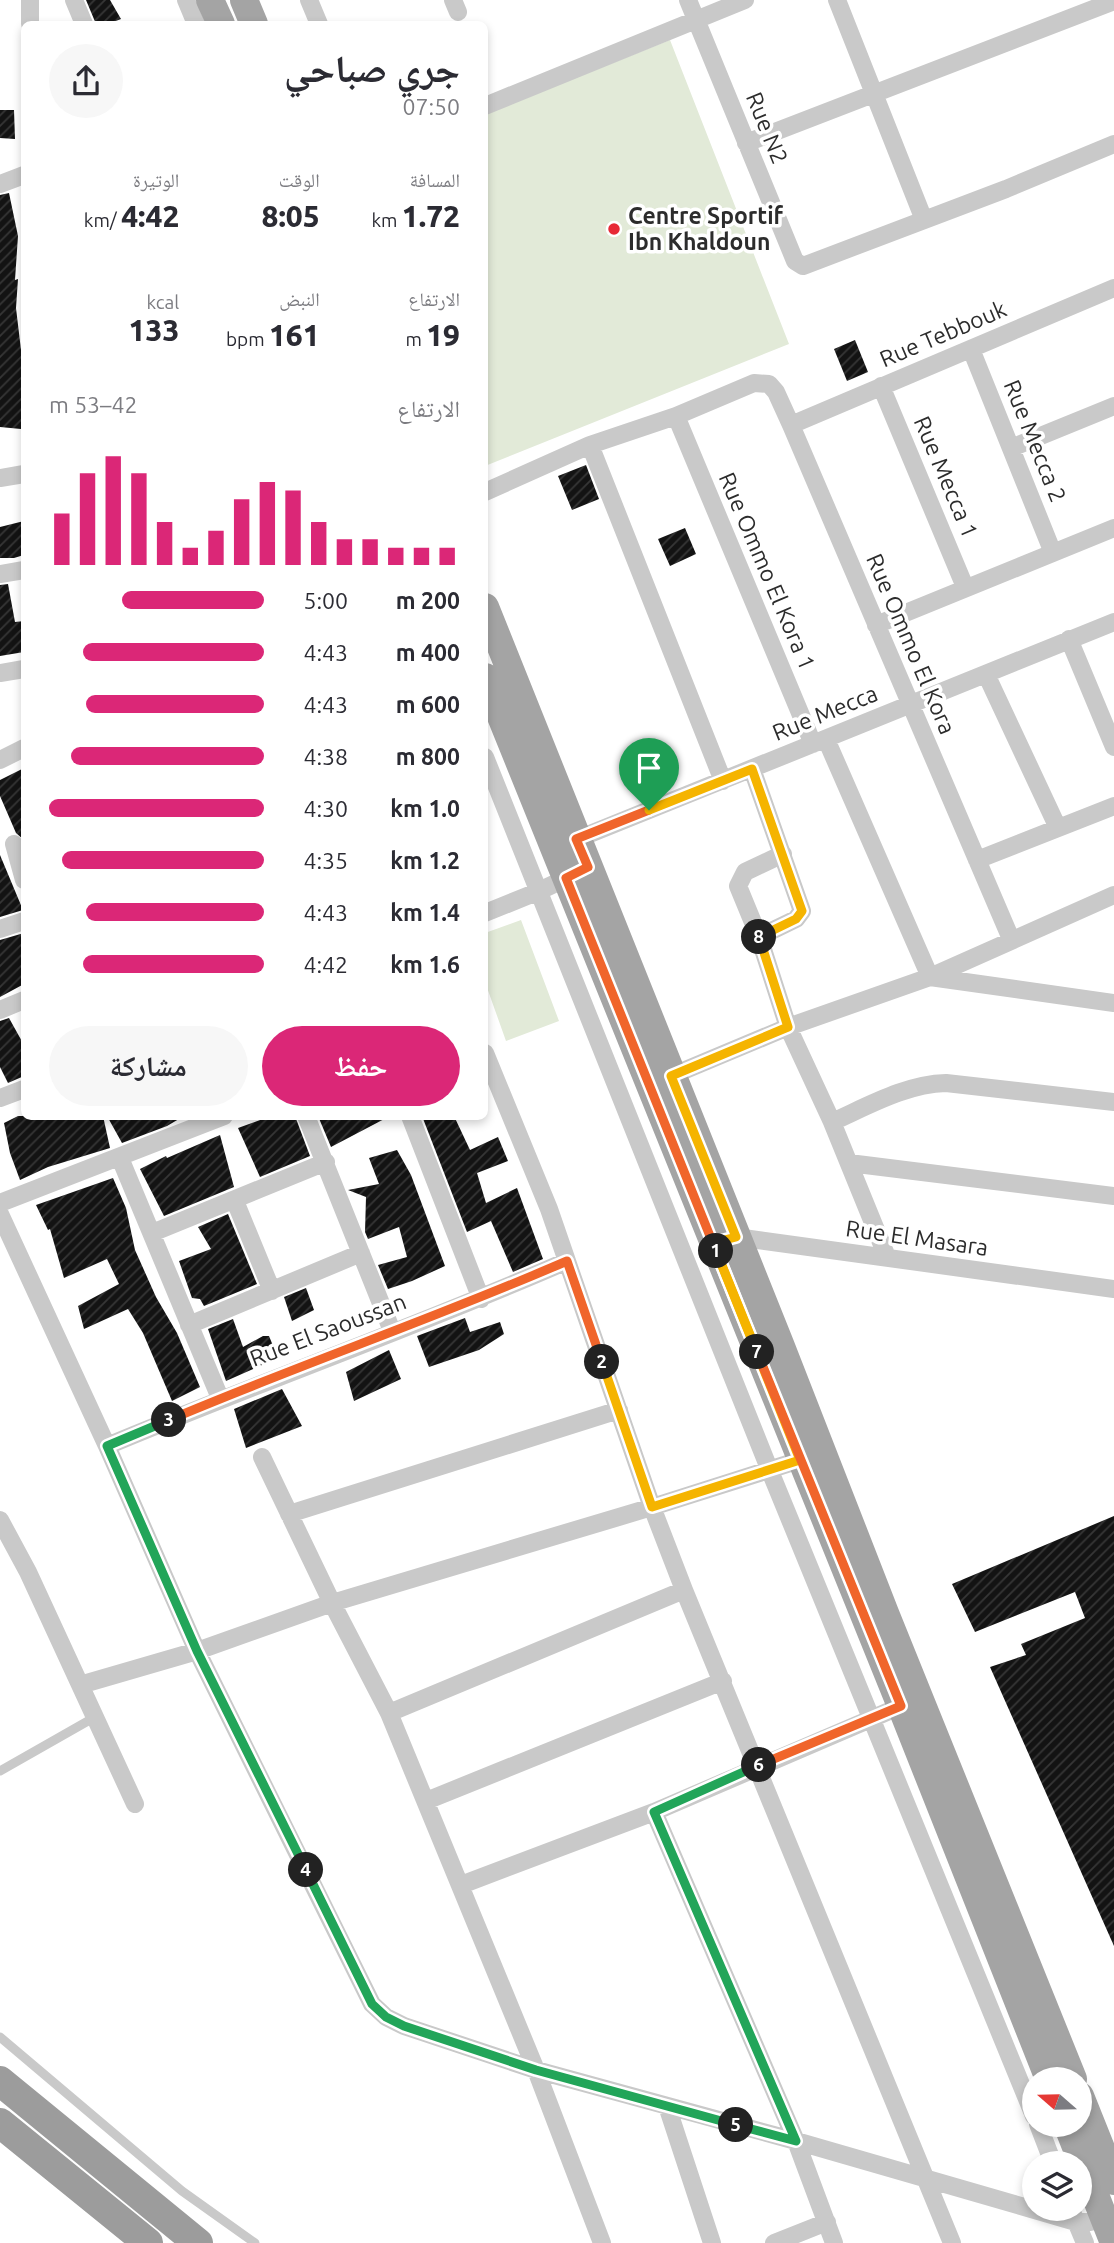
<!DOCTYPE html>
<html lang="ar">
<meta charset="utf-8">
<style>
body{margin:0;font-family:Ubuntu,"Noto Naskh Arabic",sans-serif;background:#f7f7f7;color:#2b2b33;direction:rtl;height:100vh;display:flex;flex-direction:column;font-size:26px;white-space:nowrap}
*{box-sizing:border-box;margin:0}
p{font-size:23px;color:#7c7c81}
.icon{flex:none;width:38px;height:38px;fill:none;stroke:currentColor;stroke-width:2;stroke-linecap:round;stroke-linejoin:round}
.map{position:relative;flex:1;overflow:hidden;direction:ltr}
.side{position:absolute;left:21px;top:21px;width:467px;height:1099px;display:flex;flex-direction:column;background:#fff;border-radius:10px;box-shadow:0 4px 10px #0003;direction:rtl}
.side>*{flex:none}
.needle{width:46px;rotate:290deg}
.tools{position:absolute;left:1022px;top:2067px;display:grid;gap:14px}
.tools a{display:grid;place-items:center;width:70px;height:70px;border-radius:50%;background:#fff;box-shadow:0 4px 10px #0003;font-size:35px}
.pin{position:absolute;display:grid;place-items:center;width:60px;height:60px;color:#fff;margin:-72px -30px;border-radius:50% 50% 50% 0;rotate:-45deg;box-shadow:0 0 7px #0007}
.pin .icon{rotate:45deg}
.km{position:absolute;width:35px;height:35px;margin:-18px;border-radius:50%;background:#222;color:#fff;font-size:19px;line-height:35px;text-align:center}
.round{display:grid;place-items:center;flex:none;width:74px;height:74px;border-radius:37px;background:#f7f7f7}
.headline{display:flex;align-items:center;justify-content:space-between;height:119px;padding:0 28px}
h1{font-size:38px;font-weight:800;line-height:52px}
.figures{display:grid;grid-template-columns:repeat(3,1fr);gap:10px;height:119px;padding:7px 28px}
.figures div{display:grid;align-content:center}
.figures b{font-size:30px;font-weight:800}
.figures small{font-size:19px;font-weight:400}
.figures p{font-size:19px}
.chart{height:196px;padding:14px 28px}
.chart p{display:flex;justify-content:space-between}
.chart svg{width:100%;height:126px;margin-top:7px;stroke:#db2777;stroke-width:6}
.cta{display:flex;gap:14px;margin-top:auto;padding:14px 28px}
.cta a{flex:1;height:80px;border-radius:42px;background:#db2777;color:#fff;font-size:28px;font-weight:800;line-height:80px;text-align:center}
.cta a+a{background:#f7f7f7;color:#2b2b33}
ul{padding:0 28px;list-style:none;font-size:23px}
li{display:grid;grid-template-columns:112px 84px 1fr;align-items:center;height:52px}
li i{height:18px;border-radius:9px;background:#db2777}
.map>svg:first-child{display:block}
.pitch{fill:#e2ead8}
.building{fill:url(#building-hatch)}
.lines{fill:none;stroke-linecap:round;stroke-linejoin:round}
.service{stroke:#c9c9c9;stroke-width:9}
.minor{stroke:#c9c9c9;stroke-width:18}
.primary{stroke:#a4a4a4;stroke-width:28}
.trunk{stroke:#9c9c9c;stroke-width:30}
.split-1-casing{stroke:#fff;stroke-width:14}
.split-2-casing{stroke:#fff;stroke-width:14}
.split-3-casing{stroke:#fff;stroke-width:14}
.split-4-casing{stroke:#fff;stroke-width:14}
.split-5-casing{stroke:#fff;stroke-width:14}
.split-6-casing{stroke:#fff;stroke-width:14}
.split-7-casing{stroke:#fff;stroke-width:14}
.split-8-casing{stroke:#fff;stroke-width:14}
.split-9-casing{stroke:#fff;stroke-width:14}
.split-1{stroke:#f0652b;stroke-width:9}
.split-2{stroke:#f5b400;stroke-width:9}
.split-3{stroke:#f0652b;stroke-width:9}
.split-4{stroke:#22a559;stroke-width:9}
.split-5{stroke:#22a559;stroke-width:9}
.split-6{stroke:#22a559;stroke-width:9}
.split-7{stroke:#f0652b;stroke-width:9}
.split-8{stroke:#f5b400;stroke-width:9}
.split-9{stroke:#f5b400;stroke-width:9}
.poi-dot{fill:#e72936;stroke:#fff;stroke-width:2.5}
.labels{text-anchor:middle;stroke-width:7;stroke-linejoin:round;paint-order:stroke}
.street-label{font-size:23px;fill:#2c2c2c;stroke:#fff}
.poi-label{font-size:23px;font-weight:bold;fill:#2c2c2c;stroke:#fff;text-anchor:start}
</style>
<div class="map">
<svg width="1114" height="2243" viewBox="0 0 1114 2243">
<defs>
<pattern id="building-hatch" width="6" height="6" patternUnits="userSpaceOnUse" patternTransform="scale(1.75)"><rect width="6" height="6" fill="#131313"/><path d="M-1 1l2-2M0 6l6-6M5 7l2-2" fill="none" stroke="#363636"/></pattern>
</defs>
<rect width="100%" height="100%" fill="#fff"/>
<path class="pitch" d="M670 40 789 344 485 466V114Z
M521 920 559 1021 506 1041 485 982V933Z"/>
<path class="building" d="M86 0H110L121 19 108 24H96Z
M0 110H14L15 139 0 138Z
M9 193 18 236 15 280 18 279 16 308 21 350V429L0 427V195Z
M855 340 868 372 847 381 834 349Z
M586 465 599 499 572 510 558 476Z
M24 521V555L14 558H0V527Z
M685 528 696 554 670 566 658 539Z
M8 584 15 622 24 621V652L0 656V585Z
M24 768V840L16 833 0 796V780Z
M0 855 23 910 0 917Z
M24 933V984L0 997V940Z
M9 1018 24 1045V1076L8 1083 0 1067V1021Z
M18 1116H103L110 1148 48 1167 20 1180 10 1153 4 1123Z
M107 1116H184L167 1126 122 1143Z
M271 1116H295L310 1156 260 1177 238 1128Z
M318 1116H390L331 1147Z
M422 1116H454L470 1150 498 1137 508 1161 477 1173 486 1203 517 1188 543 1259 513 1272 491 1221 467 1232Z
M220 1135 234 1187 164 1216 140 1169 166 1156 167 1158Z
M397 1150 411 1175 445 1266 412 1281 388 1289 378 1265 407 1257 399 1227 368 1239 365 1232 366 1197 348 1190 379 1184 369 1158Z
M113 1178 126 1208 135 1250 156 1297 177 1333 200 1387 172 1401 143 1333 128 1309 84 1329 78 1306 119 1284 107 1259 64 1278 50 1229 48 1230 36 1205Z
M228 1214 257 1284 204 1306 200 1299 192 1298 179 1261 211 1249 198 1227Z
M306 1288 314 1310 292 1321 284 1297Z
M465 1318 470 1332 500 1322 504 1334 479 1350 429 1367 417 1336Z
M233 1319 243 1347 263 1336H269L278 1358 226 1381 208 1329Z
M389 1350 401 1379 354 1401 346 1372Z
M282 1389 302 1426 246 1448 234 1409Z
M1114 1516V1946L990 1667 1026 1655 1021 1644 1085 1618 1075 1592 975 1632 952 1584Z"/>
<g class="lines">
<path class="service" d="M0 1771 95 1717
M0 2037 182 2191 255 2243"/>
<path class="minor" d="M30 0V24
M74 0 84 24
M186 0 196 24
M309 0 319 24
M453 0 458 12
M688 0 795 261 803 266 1006 189 1114 144
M837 0 924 220
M485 106 745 0
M746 143 1114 1
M0 184 24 175
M971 349 1053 553
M881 386 965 587
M676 416 813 744
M791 425 1114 288
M590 445 723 781
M1011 448 1114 406
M0 478 24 474
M485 492 590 445 676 416 754 383 769 384 776 392 791 425 1011 939
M0 574 24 570
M876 625 1114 528
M1069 639 1114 747
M0 673 24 669
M986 674 1058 828
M826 739 930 977 1114 1003
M485 757 770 1471 1034 2116
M0 760 24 748
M752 769 802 911 796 919 759 937
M570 842 1114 622
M14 844 24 880
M783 854 745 872 738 886 759 937 788 1027 832 1122 887 1257
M977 860 1114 806
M485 913 537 892 573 875
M0 929 24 921
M0 1010 24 1000
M485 1053 549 1209 652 1507 684 1590 952 2243
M671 1076 788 1027 930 977 1114 895
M0 1098 24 1089
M306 1116 392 1331
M410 1116 481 1299
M832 1122C868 1106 906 1084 946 1083L1114 1102
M120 1158 220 1398
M849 1163 1114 1196
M235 1201 272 1291
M0 1203 224 1116
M0 1214 107 1446 197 1651 372 2004 386 2017 404 2026 536 2070 796 2141 1076 2222H1090L1104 2219
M152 1233 326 1162
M729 1239 736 1237 1114 1289
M189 1325 361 1253
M107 1446C260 1382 416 1327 567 1261
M262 1457 332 1603 389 1713 536 2070 602 2243
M289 1514 619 1410
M0 1520 28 1572 135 1804
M80 1685 197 1651 332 1603 652 1507 800 1460
M389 1713 684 1590
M426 1801 723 1681
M654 1812 796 2141 834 2243
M461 1885 654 1812 901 1706
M667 2106 712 2243
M1038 2124 1053 2163
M1072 2212 1085 2243
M774 2243 827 2222"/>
<path class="primary" d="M210 0 221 24
M244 0 254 24
M485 607 780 1344 885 1613 1073 2079
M485 677 901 1706 1049 2079
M1080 2096 1114 2181
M1067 2124 1114 2243"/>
<path class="trunk" d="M0 2081 198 2243
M0 2123 148 2243"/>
</g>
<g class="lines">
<g class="split-1-casing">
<path id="split-1" d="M649 810 576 839 588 867 566 878 716 1251"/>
</g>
<g class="split-2-casing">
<path id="split-2" d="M602 1362 652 1507 800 1460 716 1251"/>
</g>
<g class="split-3-casing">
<path id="split-3" d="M169 1420C301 1364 436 1318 567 1261L602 1362"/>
</g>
<g class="split-4-casing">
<path id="split-4" d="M169 1420 107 1446 197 1651 306 1870"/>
</g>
<g class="split-5-casing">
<path id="split-5" d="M306 1870 372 2004 386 2017 404 2026 536 2070 736 2125"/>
</g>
<g class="split-6-casing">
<path id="split-6" d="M736 2125 796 2141 654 1812 759 1765"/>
</g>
<g class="split-7-casing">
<path id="split-7" d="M757 1352 901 1706 759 1765"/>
</g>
<g class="split-8-casing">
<path id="split-8" d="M757 1352 713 1243 736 1237 671 1076 788 1027 759 937"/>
</g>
<g class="split-9-casing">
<path id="split-9" d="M649 810 752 769 802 911 796 919 759 937"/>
</g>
<use href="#split-1" class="split-1"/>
<use href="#split-2" class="split-2"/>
<use href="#split-3" class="split-3"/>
<use href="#split-4" class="split-4"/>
<use href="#split-5" class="split-5"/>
<use href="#split-6" class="split-6"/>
<use href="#split-7" class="split-7"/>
<use href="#split-8" class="split-8"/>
<use href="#split-9" class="split-9"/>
</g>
<circle class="poi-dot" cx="614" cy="229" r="7"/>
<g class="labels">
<g class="street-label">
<text transform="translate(767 128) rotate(68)" y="8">Rue N2</text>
<text transform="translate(943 334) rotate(-23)" y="8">Rue Tebbouk</text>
<text transform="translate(1035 441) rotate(68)" y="8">Rue Mecca 2</text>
<text transform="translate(946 477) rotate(67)" y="8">Rue Mecca 1</text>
<text transform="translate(767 571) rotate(67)" y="8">Rue Ommo El Kora 1</text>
<text transform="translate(911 644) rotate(67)" y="8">Rue Ommo El Kora</text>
<text transform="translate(825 713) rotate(-22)" y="8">Rue Mecca</text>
<text transform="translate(917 1238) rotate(8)" y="8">Rue El Masara</text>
<text transform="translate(328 1330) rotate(-21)" y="8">Rue El Saoussan</text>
</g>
<g class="poi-label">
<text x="628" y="224">Centre Sportif<tspan x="628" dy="26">Ibn Khaldoun</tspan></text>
</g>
</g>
</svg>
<div class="tools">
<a><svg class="needle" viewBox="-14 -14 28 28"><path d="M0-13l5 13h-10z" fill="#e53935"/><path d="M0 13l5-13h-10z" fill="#7c7c81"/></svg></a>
<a><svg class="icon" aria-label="layers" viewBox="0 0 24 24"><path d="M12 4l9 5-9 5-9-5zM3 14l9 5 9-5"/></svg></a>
</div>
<div class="pin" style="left:649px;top:810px;background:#1e9e55"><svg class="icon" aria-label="arrive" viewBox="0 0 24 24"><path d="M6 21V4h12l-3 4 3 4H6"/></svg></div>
<b class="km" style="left:716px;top:1251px">1</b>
<b class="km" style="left:602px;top:1362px">2</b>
<b class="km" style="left:169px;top:1420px">3</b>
<b class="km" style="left:306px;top:1870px">4</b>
<b class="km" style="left:736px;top:2125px">5</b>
<b class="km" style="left:759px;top:1765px">6</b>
<b class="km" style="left:757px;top:1352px">7</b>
<b class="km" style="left:759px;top:937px">8</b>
<section class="side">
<div class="headline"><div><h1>جري صباحي</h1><p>07:50</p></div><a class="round"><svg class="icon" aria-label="share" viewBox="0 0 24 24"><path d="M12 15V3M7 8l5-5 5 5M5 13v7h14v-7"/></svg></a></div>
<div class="figures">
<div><p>المسافة</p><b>1.72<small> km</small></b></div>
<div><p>الوقت</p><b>8:05</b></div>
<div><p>الوتيرة</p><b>4:42<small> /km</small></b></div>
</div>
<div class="figures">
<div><p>الارتفاع</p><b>19<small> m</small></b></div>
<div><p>النبض</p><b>161<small> bpm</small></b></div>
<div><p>kcal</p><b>133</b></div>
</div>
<div class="chart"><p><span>الارتفاع</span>42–53 m</p>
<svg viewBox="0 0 160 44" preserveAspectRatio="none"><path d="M5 44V26M15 44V12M25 44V6M35 44V12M45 44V29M55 44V38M65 44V32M75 44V21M85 44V15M95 44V18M105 44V29M115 44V35M125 44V35M135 44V38M145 44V38M155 44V38"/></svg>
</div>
<ul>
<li><b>200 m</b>5:00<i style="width:66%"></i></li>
<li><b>400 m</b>4:43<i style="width:84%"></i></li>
<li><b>600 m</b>4:43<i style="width:83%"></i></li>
<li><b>800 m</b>4:38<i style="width:90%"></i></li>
<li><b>1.0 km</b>4:30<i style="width:100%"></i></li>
<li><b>1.2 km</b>4:35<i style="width:94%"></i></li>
<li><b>1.4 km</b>4:43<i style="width:83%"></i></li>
<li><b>1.6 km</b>4:42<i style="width:84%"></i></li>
</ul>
<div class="cta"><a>حفظ</a><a>مشاركة</a></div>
</section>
</div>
